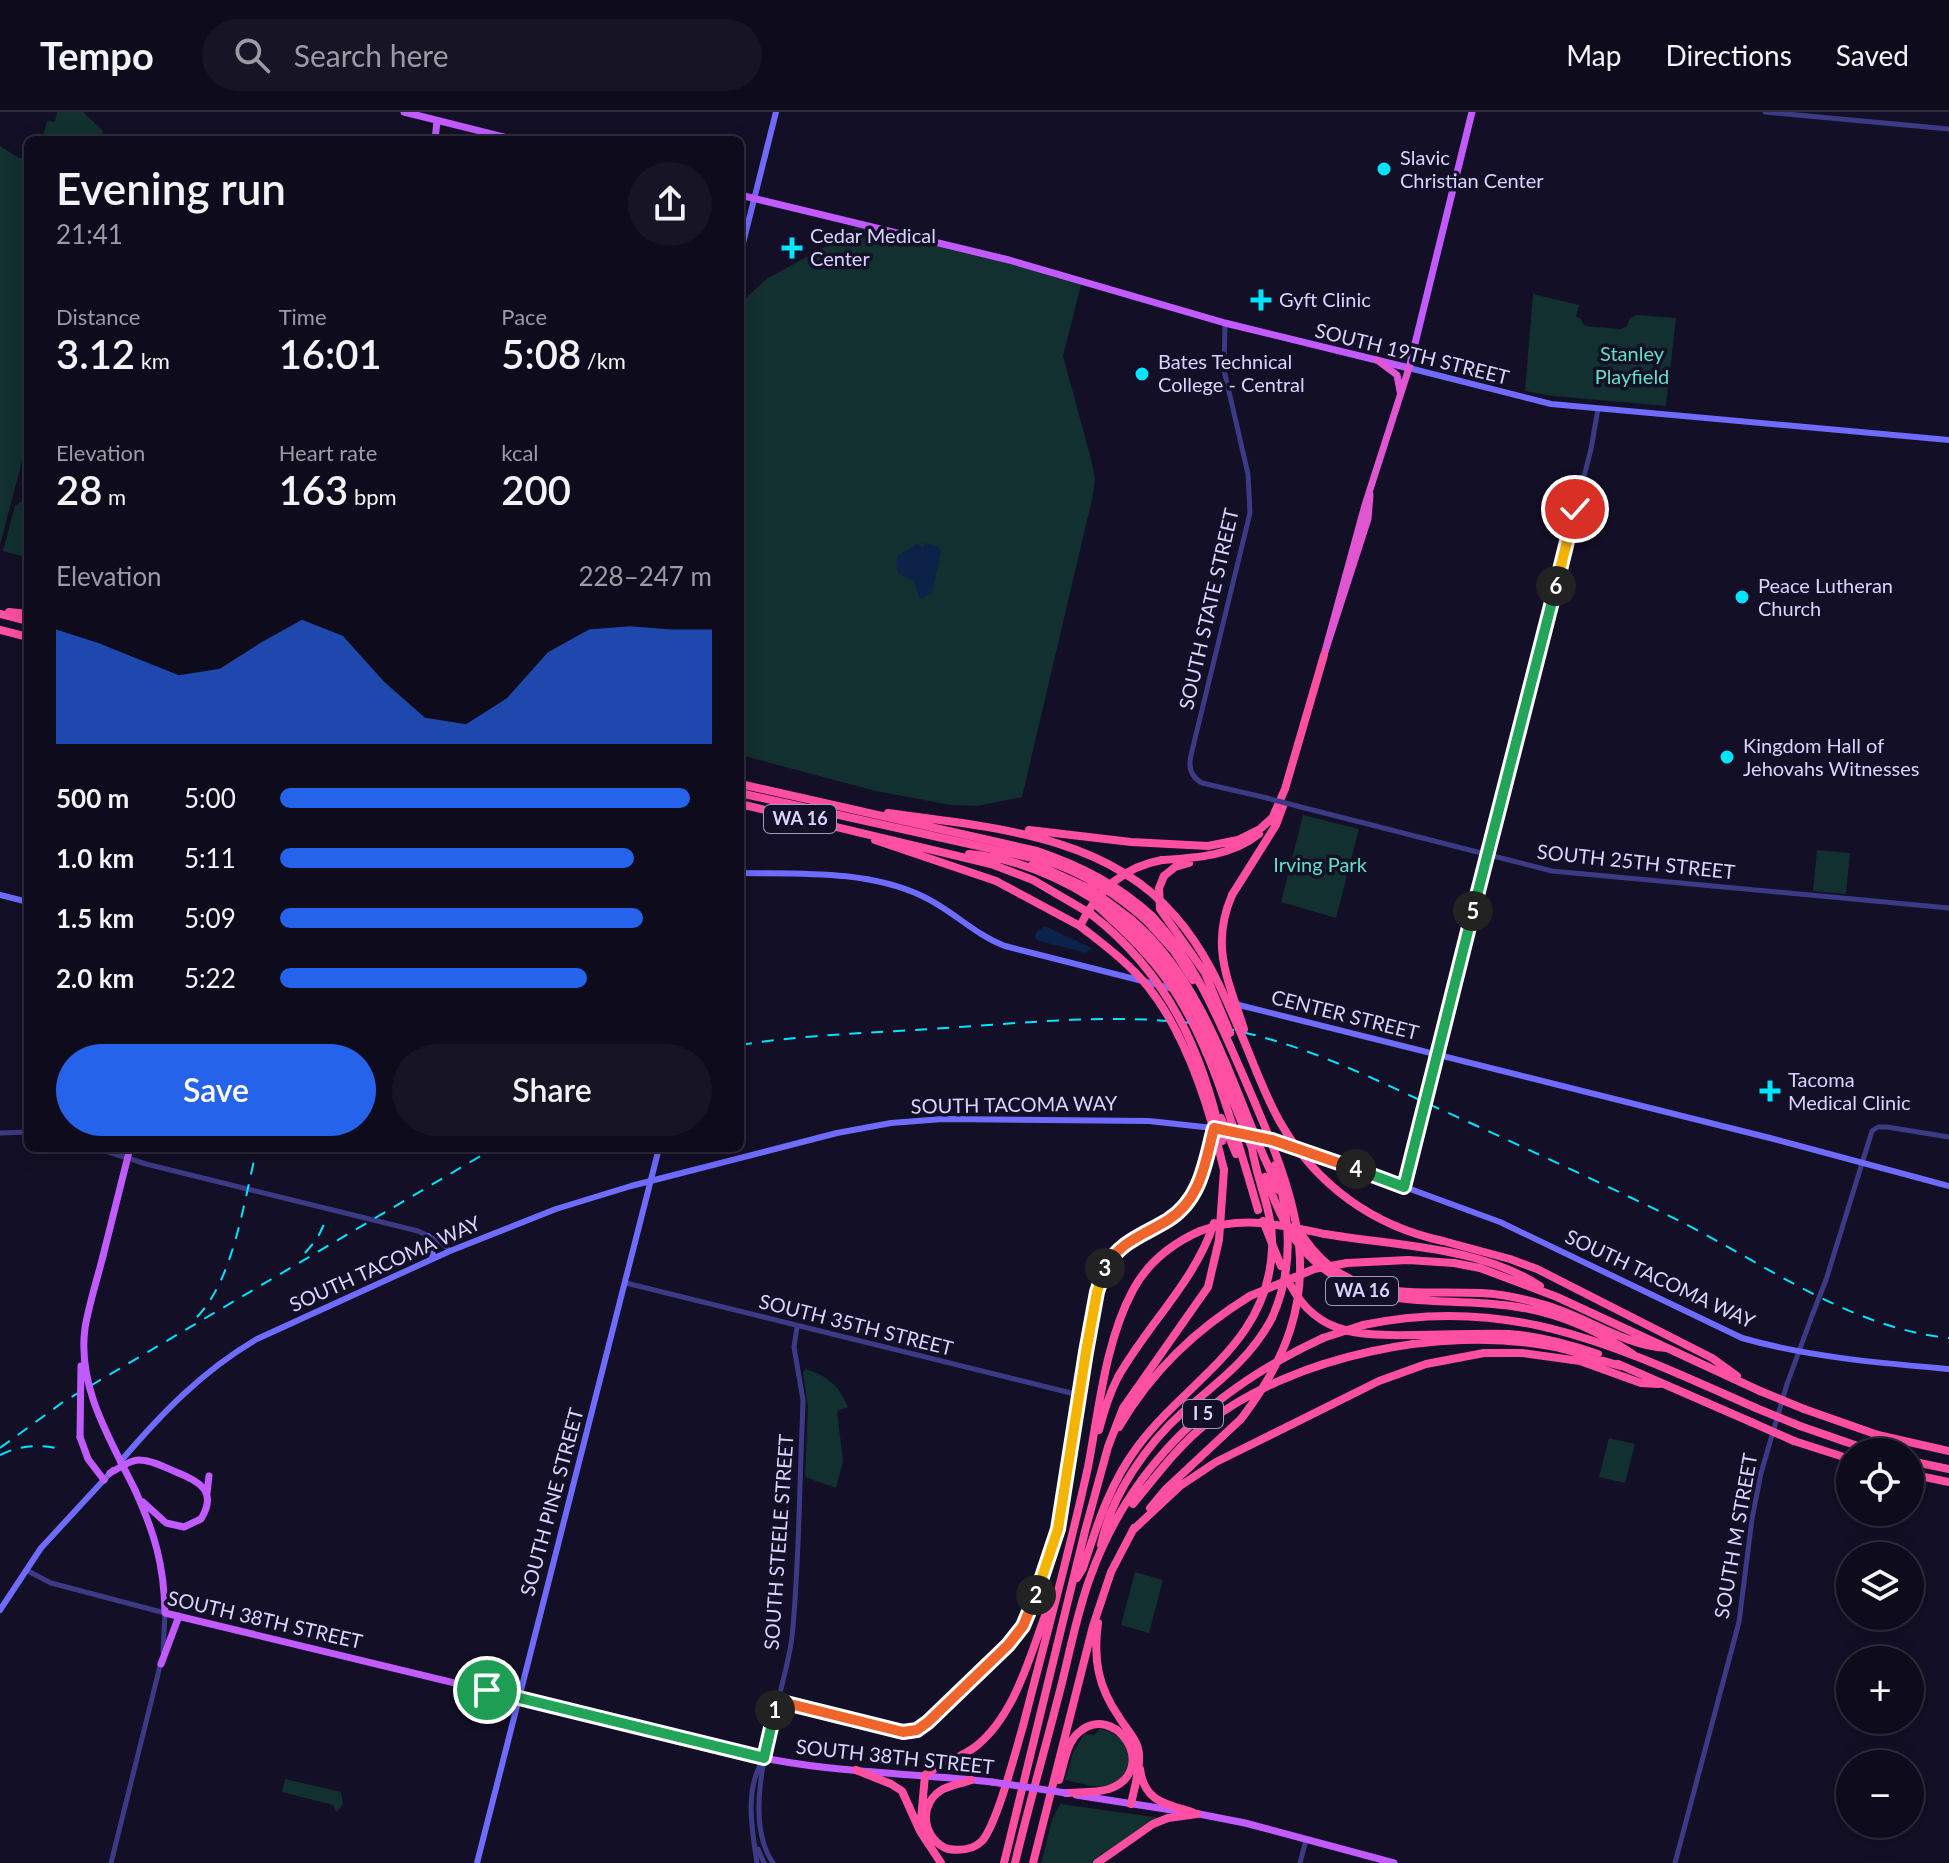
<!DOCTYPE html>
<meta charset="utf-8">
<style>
body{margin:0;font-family:Lato,sans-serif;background:#171425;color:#f1f3f6;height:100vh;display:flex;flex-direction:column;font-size:30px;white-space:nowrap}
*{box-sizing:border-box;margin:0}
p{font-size:26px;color:#9b9ba3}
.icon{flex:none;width:44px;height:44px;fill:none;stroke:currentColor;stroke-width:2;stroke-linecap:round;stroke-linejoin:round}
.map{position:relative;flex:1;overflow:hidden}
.panel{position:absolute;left:24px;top:24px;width:720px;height:1016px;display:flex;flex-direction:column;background:#0e0b1c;border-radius:12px;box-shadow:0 4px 20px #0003,0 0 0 2px #2e2b3b}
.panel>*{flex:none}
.fabs{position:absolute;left:1836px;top:1326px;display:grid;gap:16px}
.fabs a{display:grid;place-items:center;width:88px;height:88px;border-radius:50%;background:#0e0b1c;box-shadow:0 4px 20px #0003,0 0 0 2px #2e2b3b;font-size:40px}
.pin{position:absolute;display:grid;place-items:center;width:68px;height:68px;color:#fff;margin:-34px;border:4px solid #fff;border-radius:50%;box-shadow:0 2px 8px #0007}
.km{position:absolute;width:40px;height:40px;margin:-20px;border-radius:50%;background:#222;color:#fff;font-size:22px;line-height:40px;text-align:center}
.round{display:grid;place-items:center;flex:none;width:84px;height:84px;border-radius:42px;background:#171425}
.headline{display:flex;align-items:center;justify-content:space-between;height:136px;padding:0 32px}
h1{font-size:44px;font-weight:600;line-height:60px}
.metrics{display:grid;grid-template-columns:repeat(3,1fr);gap:12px;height:136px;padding:8px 32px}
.metrics div{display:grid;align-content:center}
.metrics b{font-size:40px;font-weight:600}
.metrics small{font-size:22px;font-weight:400}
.metrics p{font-size:22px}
.chart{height:224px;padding:16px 32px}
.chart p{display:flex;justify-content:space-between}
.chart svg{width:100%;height:144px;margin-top:8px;fill:#2563eb;opacity:.7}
.action{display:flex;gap:16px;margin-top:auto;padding:16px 32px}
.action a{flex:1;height:92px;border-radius:48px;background:#2563eb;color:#fff;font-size:32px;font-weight:600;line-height:92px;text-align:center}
.action a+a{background:#171425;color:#f1f3f6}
ul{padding:0 32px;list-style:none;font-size:26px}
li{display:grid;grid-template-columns:128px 96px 1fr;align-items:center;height:60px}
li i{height:20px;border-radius:10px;background:#2563eb}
header{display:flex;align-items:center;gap:48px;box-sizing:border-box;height:112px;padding:0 40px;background:#0e0b1c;border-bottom:2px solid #2e2b3b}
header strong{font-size:38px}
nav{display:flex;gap:44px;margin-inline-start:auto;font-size:28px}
.search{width:560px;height:72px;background:#171425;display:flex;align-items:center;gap:20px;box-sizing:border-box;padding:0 28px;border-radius:44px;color:#9b9ba3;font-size:30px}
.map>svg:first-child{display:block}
.green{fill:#12302f}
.water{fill:#0c2248}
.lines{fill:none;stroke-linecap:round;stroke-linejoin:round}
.tertiary{stroke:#3d3a85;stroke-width:5}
.secondary{stroke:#6f6bff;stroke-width:6}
.primary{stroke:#c25bff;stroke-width:7}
.trunk{stroke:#e055d1;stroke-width:7}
.motorway{stroke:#ff4fa3;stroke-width:8}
.rail{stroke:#00e5ff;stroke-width:2;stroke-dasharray:12 10;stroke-linecap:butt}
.tertiary-bridge{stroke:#3d3a85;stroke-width:5}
.primary-bridge{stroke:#c25bff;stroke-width:7}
.motorway-bridge{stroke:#ff4fa3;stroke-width:8}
.split-1-casing{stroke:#fff;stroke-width:16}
.split-2-casing{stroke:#fff;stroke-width:16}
.split-3-casing{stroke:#fff;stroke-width:16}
.split-4-casing{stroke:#fff;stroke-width:16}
.split-5-casing{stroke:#fff;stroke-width:16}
.split-6-casing{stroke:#fff;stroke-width:16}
.split-7-casing{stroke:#fff;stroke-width:16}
.split-1{stroke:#22a559;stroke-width:10}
.split-2{stroke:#f0652b;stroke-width:10}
.split-3{stroke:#f5b400;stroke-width:10}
.split-4{stroke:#f0652b;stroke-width:10}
.split-5{stroke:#22a559;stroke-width:10}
.split-6{stroke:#22a559;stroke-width:10}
.split-7{stroke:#f5b400;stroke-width:10}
.poi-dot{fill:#00e5ff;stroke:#130f26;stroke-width:3}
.labels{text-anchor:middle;stroke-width:7;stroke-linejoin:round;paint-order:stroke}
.shield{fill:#130f26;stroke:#9e99be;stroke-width:2}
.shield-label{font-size:18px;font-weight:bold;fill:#d9d4ff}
.poi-label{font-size:20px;fill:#d9d4ff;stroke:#130f26;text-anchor:start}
.street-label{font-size:20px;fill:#d9d4ff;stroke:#130f26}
.park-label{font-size:20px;fill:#5fe0c0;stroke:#130f26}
</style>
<header>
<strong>Tempo</strong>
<div class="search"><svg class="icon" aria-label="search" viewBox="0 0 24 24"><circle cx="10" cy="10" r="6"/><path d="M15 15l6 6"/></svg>Search here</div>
<nav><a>Map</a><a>Directions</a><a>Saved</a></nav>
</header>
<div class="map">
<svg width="1949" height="1751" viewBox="0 0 1949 1751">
<rect width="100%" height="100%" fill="#130f26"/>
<path class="green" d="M57 0H83L103 19 100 28H42L47 9 55 10Z
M0 34 19 46H28V326L0 433Z
M857 114 1082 169 1063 244 1091 347 1095 367 1093 383 1022 685 977 694 951 693 876 679 740 643V191L768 166 845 124Z
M1533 182 1579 193 1576 205 1580 206 1585 214 1621 217 1627 214 1630 206 1637 203 1676 206 1666 294 1553 284 1525 279Z
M28 384V449L21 444 3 439 15 394Z
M1303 703 1359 717 1336 806 1281 790Z
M1817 738 1850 741 1846 782 1813 779Z
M805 1257C827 1263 839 1274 848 1295L837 1299 843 1349 836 1376 805 1365 808 1295 803 1261Z
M1609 1326 1635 1332 1625 1371 1599 1365Z
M1135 1460 1163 1468 1149 1521 1121 1513Z
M1100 1617C1135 1622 1139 1668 1104 1674 1091 1676 1078 1670 1065 1668L1073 1641 1084 1622 1094 1623Z
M285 1667 341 1680 343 1692 337 1700 333 1693 282 1680Z
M1060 1692 1161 1706 1145 1713 1091 1751H1041L1052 1708Z"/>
<path class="water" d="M925 431 939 435 941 439 932 481 922 487 919 485 914 469 899 462 896 454 898 443 917 432 923 436Z
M1045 814 1092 836 1086 841 1039 829 1035 826 1036 820Z"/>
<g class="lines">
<path class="tertiary" d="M1765 0 1949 17
M1225 211 1224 258 1248 362 1250 401 1191 643C1188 655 1191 665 1202 671L1267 686
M1297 694 1552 759 1949 796
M0 1021 28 1020
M96 1036 146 1052 418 1119 442 1131 450 1139
M1404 1075 1591 337 1598 297
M1826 1168 1872 1019 1878 1015H1887L1949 1025
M626 1171 1079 1283
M26 1458 51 1471 165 1501 163 1540
M778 1589 897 1619H914L928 1610 1008 1533 1026 1507 1058 1417 1086 1240 1100 1168 1108 1152 1120 1137 1134 1125 1168 1108 1189 1089 1201 1067 1213 1021
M758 1737 764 1751
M111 1751 161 1550
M757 1751C752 1719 744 1675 764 1647
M773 1751C735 1697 785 1585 792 1525 799 1456 799 1386 802 1317L803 1288 794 1235 797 1215
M1300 1751 1306 1728
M1675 1751 1739 1510 1752 1407 1761 1361 1787 1272 1813 1201"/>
<path class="secondary" d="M740 143 776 0
M1409 256 1551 292 1949 328
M740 761C799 762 867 758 922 784 951 797 975 823 1005 834L1174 877
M0 783 28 790
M1235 892 1770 1026 1949 1074
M1232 1019 1315 1042 1500 1110 1742 1226C1808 1245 1880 1251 1949 1257
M428 1124 433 1137 432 1147
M120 1350C161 1302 202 1259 257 1227L450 1139 556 1097 631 1074 837 1021 891 1011 943 1007 1149 1009 1213 1016
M0 1498 41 1436 113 1358
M477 1751 659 1036"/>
<path class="primary" d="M404 0 516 28
M435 28 437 9
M740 83 1009 148 1225 211 1409 256 1472 0
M103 1144 130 1036
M80 1325 88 1347 104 1368
M110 1361C118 1357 129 1348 139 1348 152 1348 164 1355 176 1360 199 1369 218 1379 201 1407L184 1415 166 1411 143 1390
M135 1378C155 1422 164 1453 165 1501L774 1648C846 1661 919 1662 992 1670
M207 1381 209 1364
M161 1552 179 1504
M1076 1683 1178 1699
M1194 1701 1245 1711 1394 1751"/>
<path class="trunk" d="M1377 248 1397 263 1400 279
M1370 383 1368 407 1324 543 1365 393 1409 256"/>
<path class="motorway" d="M9 500 28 502
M0 502 28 509
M0 518 28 525
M740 672 1037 739C1081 754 1118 773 1152 804
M740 681 1050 750C1087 763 1118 783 1147 809
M740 692 991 752 1033 768 1091 802
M888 701C987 715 1105 722 1175 804
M1271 709 1285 677 1324 543
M1029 718 1131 730 1208 734 1238 728 1260 717 1272 706
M875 728 996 769 1080 814
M969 742C1027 747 1085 776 1128 813
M1162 748C1195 746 1232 744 1259 722
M1033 751 1092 778 1132 808
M1164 764 1175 755 1189 751
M1232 783 1276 713 1283 694
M1264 1045 1279 1078
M1265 1065C1274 1087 1283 1111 1297 1130 1355 1204 1430 1183 1511 1194 1557 1200 1596 1217 1634 1243
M1297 1115C1343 1193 1405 1178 1481 1181 1501 1182 1521 1186 1541 1192 1584 1203 1622 1233 1666 1236
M1325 1122C1396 1134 1478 1134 1540 1174
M1443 1129 1510 1147 1537 1157 1712 1246 1737 1264
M1347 1151 1408 1148 1454 1151 1480 1156 1557 1185 1760 1279
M1285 1162C1311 1222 1354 1224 1412 1223 1444 1223 1477 1221 1509 1222 1541 1224 1569 1232 1598 1242
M1363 1213C1513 1181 1622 1237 1756 1296
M1618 1252 1751 1310
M1804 1297 1878 1323 1949 1339
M1800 1314 1875 1340
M1119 1315C1152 1259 1195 1218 1250 1184
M1099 1318C1104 1299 1109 1282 1118 1265 1148 1212 1195 1169 1214 1111
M1794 1329 1850 1347
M1910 1349 1949 1357
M1910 1362 1949 1370
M1133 1392C1157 1363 1178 1334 1207 1311 1295 1243 1441 1214 1550 1234 1574 1238 1597 1248 1621 1254
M1150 1396 1165 1378 1241 1307
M1133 1418 1180 1374 1216 1350 1379 1269 1426 1252 1484 1241H1522L1580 1249 1641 1271 1659 1272
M1101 1433C1111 1383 1147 1332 1184 1299 1218 1270 1251 1246 1272 1206
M1077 1466 1083 1456C1097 1413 1110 1371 1138 1334 1188 1267 1268 1232 1272 1137 1274 1100 1257 1071 1252 1036
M1098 1511C1093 1547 1098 1575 1119 1605 1126 1617 1139 1629 1139 1643 1140 1659 1134 1677 1131 1692
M1140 1657C1144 1689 1165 1692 1192 1700
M856 1658 891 1672 902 1679 920 1719 941 1751
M971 1668C961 1672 949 1673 940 1679 917 1695 924 1728 948 1737 961 1739 973 1738 982 1729 997 1712 1016 1638 1023 1614 1045 1528 1069 1442 1088 1355 1099 1298 1105 1230 1133 1178 1148 1150 1171 1132 1200 1119
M1059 1668C1064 1653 1066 1633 1077 1622 1114 1586 1162 1658 1109 1677 1096 1681 1079 1680 1066 1681
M925 1727 921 1708 925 1663C941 1651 959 1647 975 1635 1016 1603 1030 1542 1048 1496
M1004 1751 1085 1419 1108 1335 1123 1296 1208 1175 1219 1128 1224 1058
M1015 1751C1028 1696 1044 1641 1058 1586 1069 1546 1076 1502 1091 1463 1132 1351 1217 1275 1323 1226
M1033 1751 1093 1514 1111 1460 1134 1416
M1097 1751 1153 1712 1168 1706 1197 1702"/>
<path class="rail" d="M740 933C808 922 876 921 945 916 1040 910 1138 898 1233 918 1300 932 1362 961 1424 990 1504 1026 1584 1063 1663 1101 1757 1145 1843 1215 1949 1226
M305 1141 317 1127 327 1106
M197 1205C234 1167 244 1088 257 1036
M0 1336 63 1290 494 1036
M0 1343C19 1334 36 1332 56 1336"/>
<path class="tertiary-bridge" d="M1267 686 1297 694
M1813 1201 1826 1168"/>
<path class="primary-bridge" d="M103 1144C97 1168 89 1192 85 1216 77 1275 110 1327 135 1378
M80 1325 81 1254
M992 1670 1066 1681"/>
<path class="motorway-bridge" d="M1162 748C1123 755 1097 779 1080 814 1104 833 1129 851 1149 876 1187 924 1210 998 1224 1058
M1164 764 1159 776 1160 797 1205 861 1230 921
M1232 783C1210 834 1228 868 1244 917
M1094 791C1121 816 1148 840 1169 871 1213 934 1236 1024 1258 1098
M1091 802C1167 861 1202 937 1222 1029
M1152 804C1195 850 1217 904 1242 961 1299 1092 1338 1181 1241 1307
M1175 804C1204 837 1221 875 1238 915 1252 946 1263 980 1280 1010 1316 1073 1373 1114 1443 1129
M1132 808C1202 868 1229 963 1264 1045
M1147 809 1174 839 1193 868
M1128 813C1193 874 1219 956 1252 1036
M1221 1006 1236 1042
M1263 1109 1281 1154
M1200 1119C1242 1103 1283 1113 1325 1122
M1250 1184 1314 1157 1347 1151
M1272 1206C1295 1154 1290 1105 1275 1053
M1323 1226 1363 1213
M1760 1279 1804 1297
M1756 1296 1800 1314
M1751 1310 1794 1329"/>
</g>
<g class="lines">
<g class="split-1-casing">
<path id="split-1" d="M487 1578 764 1646 775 1598"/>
</g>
<g class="split-2-casing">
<path id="split-2" d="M775 1598 778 1589 903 1620 917 1618 928 1610 1008 1533 1023 1514 1036 1483"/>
</g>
<g class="split-3-casing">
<path id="split-3" d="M1036 1483 1058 1417 1086 1240 1097 1180 1105 1156"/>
</g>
<g class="split-4-casing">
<path id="split-4" d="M1105 1156C1120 1129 1144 1123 1168 1108 1201 1087 1205 1051 1214 1016L1272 1028 1356 1057"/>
</g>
<g class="split-5-casing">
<path id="split-5" d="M1356 1057 1404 1075 1473 799"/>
</g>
<g class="split-6-casing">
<path id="split-6" d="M1473 799 1556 474"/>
</g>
<g class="split-7-casing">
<path id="split-7" d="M1556 474 1575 397"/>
</g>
<use href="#split-1" class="split-1"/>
<use href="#split-2" class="split-2"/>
<use href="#split-3" class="split-3"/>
<use href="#split-4" class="split-4"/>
<use href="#split-5" class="split-5"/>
<use href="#split-6" class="split-6"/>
<use href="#split-7" class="split-7"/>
</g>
<g class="poi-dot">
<circle cx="1384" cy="57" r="8"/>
<path d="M788 124h8v8h8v8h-8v8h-8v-8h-8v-8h8z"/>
<path d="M1257 176h8v8h8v8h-8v8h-8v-8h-8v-8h8z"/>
<circle cx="1142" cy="262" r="8"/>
<circle cx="1742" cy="485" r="8"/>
<circle cx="1727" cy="645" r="8"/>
<path d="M1766 967h8v8h8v8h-8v8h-8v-8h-8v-8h8z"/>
</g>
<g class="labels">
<g class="shield">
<rect x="764" y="693" width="72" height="28" rx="6"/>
<rect x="1326" y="1165" width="72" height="28" rx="6"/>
<rect x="1183" y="1288" width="40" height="28" rx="6"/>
</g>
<g class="shield-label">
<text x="800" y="713">WA 16</text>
<text x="1362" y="1185">WA 16</text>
<text x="1203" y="1308">I 5</text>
</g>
<g class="poi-label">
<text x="1400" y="53">Slavic<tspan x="1400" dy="23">Christian Center</tspan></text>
<text x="810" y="131">Cedar Medical<tspan x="810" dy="23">Center</tspan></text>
<text x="1279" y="195">Gyft Clinic</text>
<text x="1158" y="257">Bates Technical<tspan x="1158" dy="23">College - Central</tspan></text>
<text x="1758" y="481">Peace Lutheran<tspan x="1758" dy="23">Church</tspan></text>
<text x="1743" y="641">Kingdom Hall of<tspan x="1743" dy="23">Jehovahs Witnesses</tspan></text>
<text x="1788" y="975">Tacoma<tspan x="1788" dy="23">Medical Clinic</tspan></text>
</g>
<g class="street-label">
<text transform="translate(1412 242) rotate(14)" y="7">SOUTH 19TH STREET</text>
<text transform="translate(1209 497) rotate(-77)" y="7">SOUTH STATE STREET</text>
<text transform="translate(1636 750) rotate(6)" y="7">SOUTH 25TH STREET</text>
<text transform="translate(1345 903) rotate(14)" y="7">CENTER STREET</text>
<text transform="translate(1014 993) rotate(-1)" y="7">SOUTH TACOMA WAY</text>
<text transform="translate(385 1152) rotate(-24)" y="7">SOUTH TACOMA WAY</text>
<text transform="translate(1660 1167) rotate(25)" y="7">SOUTH TACOMA WAY</text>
<text transform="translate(856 1213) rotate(14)" y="7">SOUTH 35TH STREET</text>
<text transform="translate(552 1390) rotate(-75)" y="7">SOUTH PINE STREET</text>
<text transform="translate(1736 1424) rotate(-80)" y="7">SOUTH M STREET</text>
<text transform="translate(779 1430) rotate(-86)" y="7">SOUTH STEELE STREET</text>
<text transform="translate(265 1508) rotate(13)" y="7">SOUTH 38TH STREET</text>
<text transform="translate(895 1645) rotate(6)" y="7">SOUTH 38TH STREET</text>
</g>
<g class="park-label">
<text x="1632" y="249">Stanley<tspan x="1632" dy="23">Playfield</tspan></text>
<text x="1320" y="760">Irving Park</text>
</g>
</g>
</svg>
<div class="fabs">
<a><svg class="icon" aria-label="locate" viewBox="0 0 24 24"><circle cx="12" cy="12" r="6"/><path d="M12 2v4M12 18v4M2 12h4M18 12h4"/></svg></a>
<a><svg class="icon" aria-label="layers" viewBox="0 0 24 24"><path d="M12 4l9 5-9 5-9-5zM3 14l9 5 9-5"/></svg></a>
<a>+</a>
<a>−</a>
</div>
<div class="pin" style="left:487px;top:1578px;background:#1e9e55"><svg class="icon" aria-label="arrive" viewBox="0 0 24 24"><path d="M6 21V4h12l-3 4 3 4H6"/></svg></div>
<div class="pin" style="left:1575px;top:397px;background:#d93025"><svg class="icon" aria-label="check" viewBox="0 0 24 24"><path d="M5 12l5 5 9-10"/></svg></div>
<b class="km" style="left:775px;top:1598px">1</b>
<b class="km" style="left:1036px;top:1483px">2</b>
<b class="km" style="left:1105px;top:1156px">3</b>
<b class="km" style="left:1356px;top:1057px">4</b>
<b class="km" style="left:1473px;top:799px">5</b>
<b class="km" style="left:1556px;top:474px">6</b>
<section class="panel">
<div class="headline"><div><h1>Evening run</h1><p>21:41</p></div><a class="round"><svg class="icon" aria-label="share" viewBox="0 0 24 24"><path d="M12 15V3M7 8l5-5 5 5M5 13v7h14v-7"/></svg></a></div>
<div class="metrics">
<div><p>Distance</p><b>3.12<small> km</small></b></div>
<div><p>Time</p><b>16:01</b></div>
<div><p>Pace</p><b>5:08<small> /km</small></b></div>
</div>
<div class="metrics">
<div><p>Elevation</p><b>28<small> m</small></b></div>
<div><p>Heart rate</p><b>163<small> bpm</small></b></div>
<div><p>kcal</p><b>200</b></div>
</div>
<div class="chart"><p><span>Elevation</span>228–247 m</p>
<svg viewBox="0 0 160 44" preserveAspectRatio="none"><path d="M0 44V9L10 13L20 18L30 23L40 21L50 13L60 6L70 11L80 25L90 36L100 38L110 30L120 16L130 9L140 8L150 9L160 9V44z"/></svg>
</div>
<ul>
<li><b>500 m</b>5:00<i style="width:95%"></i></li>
<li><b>1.0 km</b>5:11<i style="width:82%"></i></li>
<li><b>1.5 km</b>5:09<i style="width:84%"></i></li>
<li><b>2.0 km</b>5:22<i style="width:71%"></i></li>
</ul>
<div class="action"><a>Save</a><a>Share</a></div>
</section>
</div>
